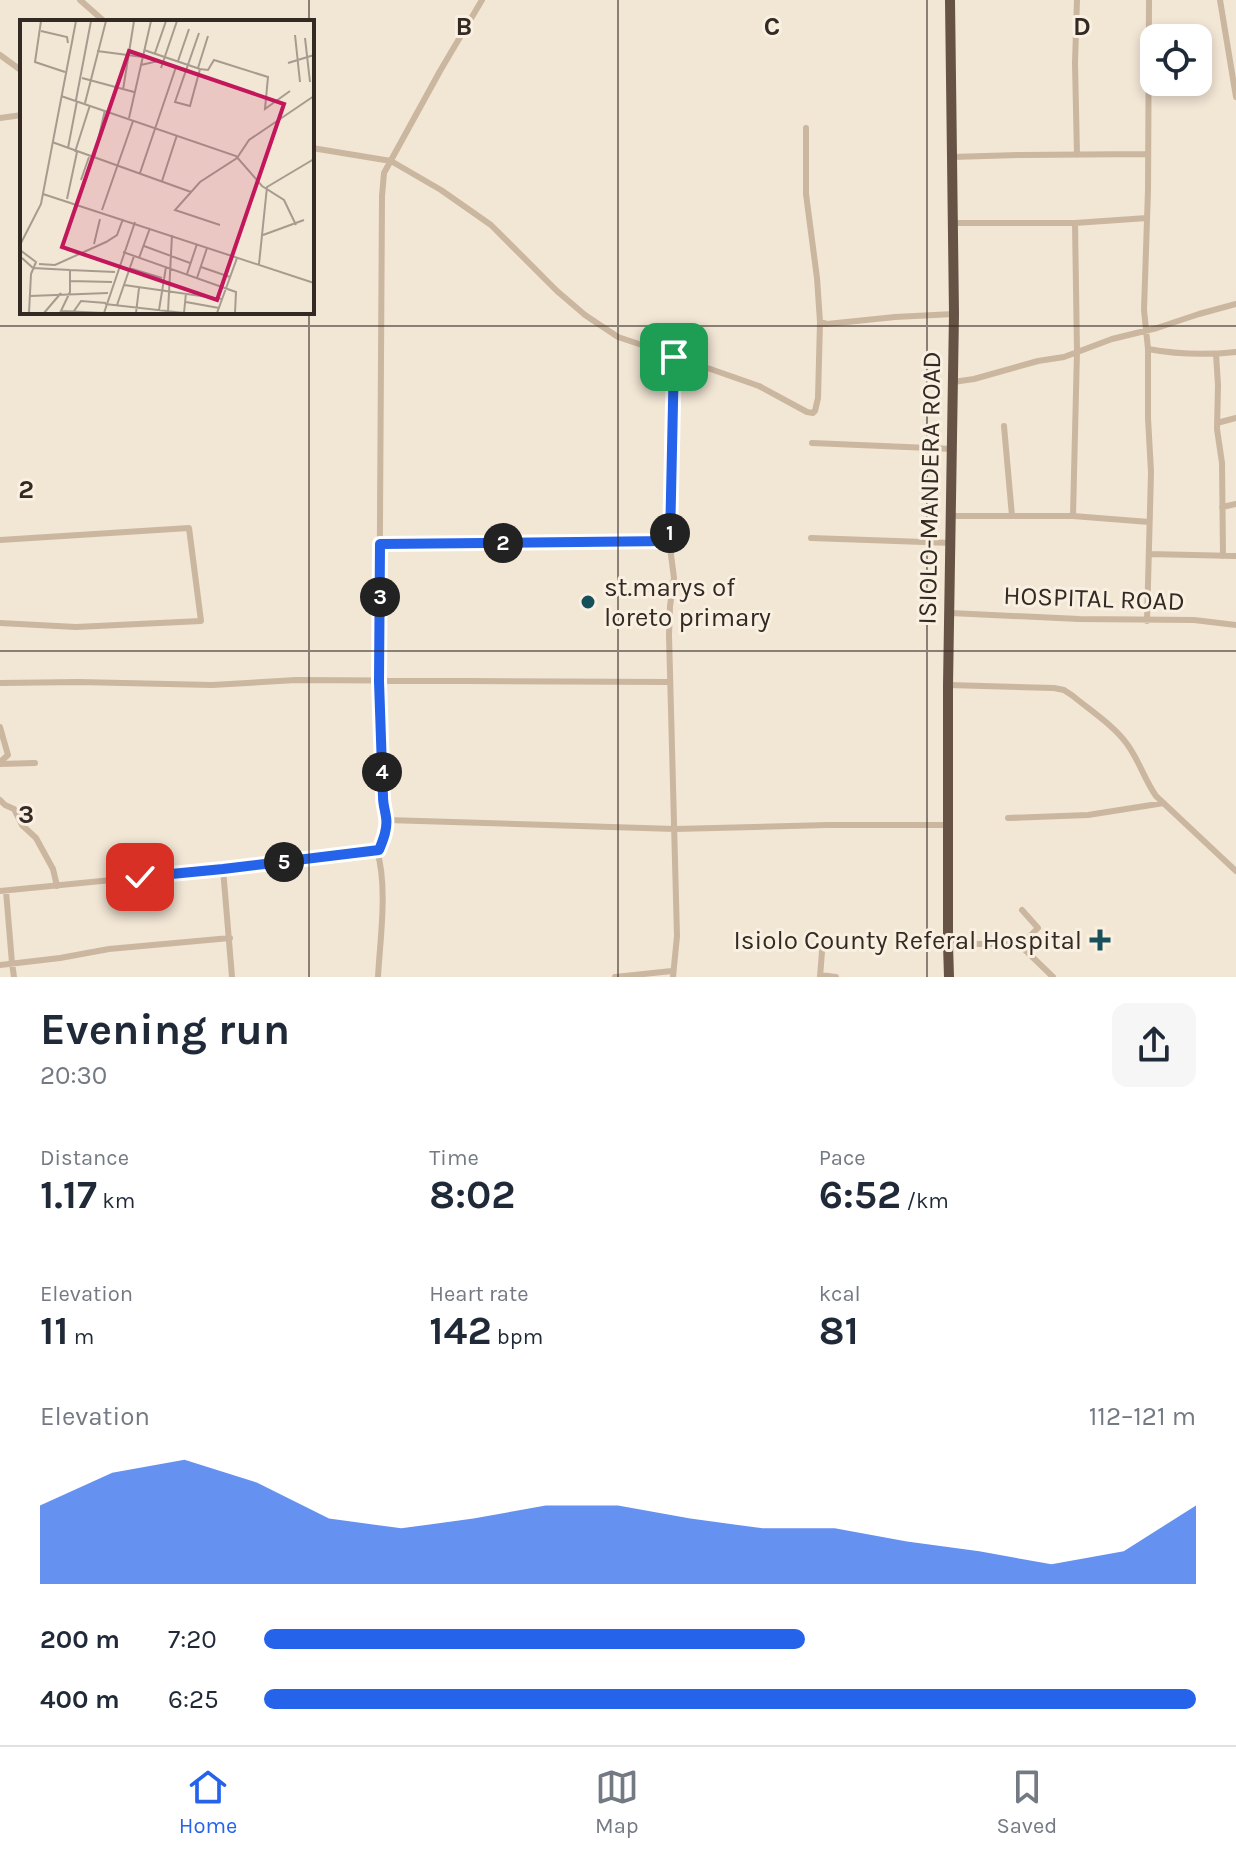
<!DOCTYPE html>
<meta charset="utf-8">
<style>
body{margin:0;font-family:Karla,sans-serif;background:#f6f6f7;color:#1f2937;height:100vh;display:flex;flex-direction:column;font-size:30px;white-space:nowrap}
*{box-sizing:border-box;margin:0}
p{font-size:26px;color:#747a83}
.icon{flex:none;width:44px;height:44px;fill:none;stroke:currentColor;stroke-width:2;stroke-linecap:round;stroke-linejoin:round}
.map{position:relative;height:977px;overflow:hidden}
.drawer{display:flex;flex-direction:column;background:#fff;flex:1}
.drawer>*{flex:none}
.controls{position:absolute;left:1140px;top:24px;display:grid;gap:16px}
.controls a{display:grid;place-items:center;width:72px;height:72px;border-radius:16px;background:#fff;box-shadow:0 4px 12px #0003;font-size:40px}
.pin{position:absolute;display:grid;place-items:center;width:68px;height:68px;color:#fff;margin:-34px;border-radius:16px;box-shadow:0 4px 12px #0006}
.km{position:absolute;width:40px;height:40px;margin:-20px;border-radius:50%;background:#222;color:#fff;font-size:22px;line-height:40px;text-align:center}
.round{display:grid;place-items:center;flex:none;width:84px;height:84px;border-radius:16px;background:#f6f6f7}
.overview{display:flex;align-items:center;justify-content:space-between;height:136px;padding:0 40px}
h1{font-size:44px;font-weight:700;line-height:60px}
.metrics{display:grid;grid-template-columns:repeat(3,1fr);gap:12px;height:136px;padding:8px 40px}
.metrics div{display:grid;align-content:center}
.metrics b{font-size:40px;font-weight:700}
.metrics small{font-size:22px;font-weight:400}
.metrics p{font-size:22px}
.chart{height:224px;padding:16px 40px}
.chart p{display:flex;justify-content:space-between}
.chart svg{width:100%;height:144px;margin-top:8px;fill:#2563eb;opacity:.7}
ul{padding:0 40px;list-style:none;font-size:26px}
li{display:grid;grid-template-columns:128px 96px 1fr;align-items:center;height:60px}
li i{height:20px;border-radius:10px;background:#2563eb}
.menu{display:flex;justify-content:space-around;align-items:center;height:112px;border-top:2px solid #e0e1e3;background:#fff;font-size:22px;color:#747a83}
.menu a{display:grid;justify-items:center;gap:4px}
.menu .selected{color:#2563eb}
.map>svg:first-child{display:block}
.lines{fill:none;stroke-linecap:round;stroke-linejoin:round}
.minor{stroke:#cbb6a0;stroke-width:6}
.trunk{stroke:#675346;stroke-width:10}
.route-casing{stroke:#fff;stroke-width:16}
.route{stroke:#2563eb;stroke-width:10}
.grid{fill:none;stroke:#342a24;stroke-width:2;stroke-opacity:0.55}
.poi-dot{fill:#175058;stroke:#faf0e1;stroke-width:3}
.labels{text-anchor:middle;stroke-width:6;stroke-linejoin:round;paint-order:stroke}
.street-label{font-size:26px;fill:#342a24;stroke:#faf0e1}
.poi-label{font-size:26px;fill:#342a24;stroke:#faf0e1;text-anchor:start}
.inset-road{fill:none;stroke:#a69b8e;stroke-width:2}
.view{fill:#c2185b;fill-opacity:0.15;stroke:#c2185b;stroke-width:4}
.inset-edge{fill:none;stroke:#342a24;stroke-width:4}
.grid-label{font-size:26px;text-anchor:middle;font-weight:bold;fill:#342a24;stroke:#faf0e1;stroke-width:6;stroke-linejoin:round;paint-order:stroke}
</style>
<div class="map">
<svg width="1236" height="977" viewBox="0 0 1236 977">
<rect width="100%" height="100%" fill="#f2e6d5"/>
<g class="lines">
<path class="minor" d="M80 0 105 22
M1077 0 1075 63 1077 155
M1220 0 1236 97
M0 55 22 71
M0 118 22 115
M312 148 391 161 441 190 491 225 557 291 585 315 618 337 636 343 759 386 807 412 813 413 815 411 818 398 820 322 817 278 806 194V128
M952 157 1020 155 1148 154
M953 223H1075L1147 218
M820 322 827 324 895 317 954 314
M1148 349C1175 354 1208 355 1236 352
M1216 354 1218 385 1217 429 1222 463 1223 556
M953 382 974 379 1038 361 1064 357 1112 339 1157 328 1199 314 1236 304
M1217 423 1236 418
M1004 426 1012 516
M812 443 953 449
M1222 507 1236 504
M952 516H1073L1149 522
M1073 516 1077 351 1075 223
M811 538 952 543
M0 540 189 528 201 621 76 627 0 623
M380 544 670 541
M1149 554 1236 556
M950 613 1079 619 1194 620 1236 625
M1147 621 1151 472 1148 418V349L1144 310 1148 190 1149 0
M0 683 79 682 212 685 296 680 670 682
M948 685 1054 688 1064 690 1073 696C1091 711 1113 725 1127 744 1139 760 1144 779 1156 796L1236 871
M0 727 8 755 0 762
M0 764 35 763
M0 800 5 805 14 809 22 825 36 838 53 869 57 886
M1008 818 1088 815 1164 803
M387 820 675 829 827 825H948
M223 869 232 977
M0 891 223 869 377 851
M6 891 12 963 14 977
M948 944H1019L1053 977
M1021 945 1038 928 1022 910
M0 965 60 958 109 949 230 938
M820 975 836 977
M378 977C380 940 388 886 377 851 391 828 384 821 383 797L379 681 382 196 384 173 440 71 482 0
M615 977 672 971
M673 977 677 936 669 635 670 606 674 578 670 547 674 357
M820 977 823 939"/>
<path class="trunk" d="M949 977 948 944V685L954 314 950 0"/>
</g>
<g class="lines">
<g class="route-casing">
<path id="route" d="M140 877 223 869 379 850C383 840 388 828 386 817 385 810 383 804 383 797L379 681 380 544 670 541 674 357"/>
</g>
<use href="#route" class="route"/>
</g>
<path class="grid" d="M309 0V22M618 0V977M927 0V977M309 312V977M0 326H1236M0 651H1236"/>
<g class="poi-dot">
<circle cx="588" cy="602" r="8"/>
<path d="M1096 928h8v8h8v8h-8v8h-8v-8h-8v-8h8z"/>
</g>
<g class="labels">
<g class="street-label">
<text transform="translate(929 488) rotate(-89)" y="9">ISIOLO-MANDERA ROAD</text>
<text transform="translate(1094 598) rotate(2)" y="9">HOSPITAL ROAD</text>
</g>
<g class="poi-label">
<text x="604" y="596">st.marys of<tspan x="604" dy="30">loreto primary</tspan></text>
<text x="1082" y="949" text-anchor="end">Isiolo County Referal Hospital</text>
</g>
</g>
<g transform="translate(20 20)">
<rect width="294" height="294" fill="#f2e6d5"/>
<path class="inset-road" d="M21 1 15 42 45 52M21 11 47 17 48 23M179 13 155 82 170 86 180 49 188 50 194 40 248 57 245 89 270 71M275 15 280 62M285 18 290 62M124 30 180 49M77 31 123 37M135 33 146 1M158 41 169 9M268 43 294 35M121 45 138 41 166 50M141 48 157 1M178 48 188 16M62 58 114 72M103 70 114 1M41 76 216 136 242 166 264 180 276 205M56 80 71 1M65 83 86 1M109 98 131 1M32 122 171 172M48 128 57 81M55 132 70 85M74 138 85 90M120 153 156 47M61 160 69 137M142 161 157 115M23 174 294 263M47 179 57 132M82 190 113 101M200 205 155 190 180 162 217 138 229 120 294 76M243 215 284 200M74 224 80 199M0 225 21 184 56 1M124 226 170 243M0 230 16 242 11 254 9 293M103 232 216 272 215 293M2 238 13 248 50 250M119 238 130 208M19 244 35 245 86 222 97 215 103 199M239 244 247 167 294 139M181 247 210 257M109 248 142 258M167 254 177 224M177 258 187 228M50 261 92 262M104 265 202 279M10 276 88 273M166 282 199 288M85 284 164 293 166 273M97 285 114 236M139 290 146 247M42 291 84 293M54 291 61 281 86 283M148 292 152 215M24 293 41 273M40 293 50 272V250L95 252M84 293 115 202M116 293 119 268M197 293 217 238"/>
<path class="view" d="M109 31 264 84 197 280 42 227Z"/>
<rect width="294" height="294" class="inset-edge"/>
</g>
<g class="grid-label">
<text x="464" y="35">B</text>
<text x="772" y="35">C</text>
<text x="1082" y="35">D</text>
<text x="26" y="498">2</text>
<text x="26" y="823">3</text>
</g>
</svg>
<div class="controls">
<a><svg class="icon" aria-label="locate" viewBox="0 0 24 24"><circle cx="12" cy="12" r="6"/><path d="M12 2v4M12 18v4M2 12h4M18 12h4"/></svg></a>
</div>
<div class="pin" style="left:674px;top:357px;background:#1e9e55"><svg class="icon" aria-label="arrive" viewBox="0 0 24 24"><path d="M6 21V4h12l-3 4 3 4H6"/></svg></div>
<div class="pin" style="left:140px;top:877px;background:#d93025"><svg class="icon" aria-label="check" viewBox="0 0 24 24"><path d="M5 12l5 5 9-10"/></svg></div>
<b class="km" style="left:670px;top:533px">1</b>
<b class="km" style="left:503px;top:543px">2</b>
<b class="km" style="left:380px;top:597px">3</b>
<b class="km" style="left:382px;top:772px">4</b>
<b class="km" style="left:284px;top:862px">5</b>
</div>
<section class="drawer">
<div class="overview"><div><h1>Evening run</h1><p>20:30</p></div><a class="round"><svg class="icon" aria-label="share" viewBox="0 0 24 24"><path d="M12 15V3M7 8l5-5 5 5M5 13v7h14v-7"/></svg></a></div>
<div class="metrics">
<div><p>Distance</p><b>1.17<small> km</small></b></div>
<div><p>Time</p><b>8:02</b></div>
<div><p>Pace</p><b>6:52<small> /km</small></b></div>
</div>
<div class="metrics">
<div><p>Elevation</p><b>11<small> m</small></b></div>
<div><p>Heart rate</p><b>142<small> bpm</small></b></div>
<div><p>kcal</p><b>81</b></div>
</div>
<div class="chart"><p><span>Elevation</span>112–121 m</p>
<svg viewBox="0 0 160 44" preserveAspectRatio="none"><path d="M0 44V20L10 10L20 6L30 13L40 24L50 27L60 24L70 20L80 20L90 24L100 27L110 27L120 31L130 34L140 38L150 34L160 20V44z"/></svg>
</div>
<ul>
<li><b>200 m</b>7:20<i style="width:58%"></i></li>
<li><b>400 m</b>6:25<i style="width:100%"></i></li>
</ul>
</section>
<nav class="menu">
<a class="selected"><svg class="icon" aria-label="home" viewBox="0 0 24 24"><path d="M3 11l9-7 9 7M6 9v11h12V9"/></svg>Home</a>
<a><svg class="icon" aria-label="map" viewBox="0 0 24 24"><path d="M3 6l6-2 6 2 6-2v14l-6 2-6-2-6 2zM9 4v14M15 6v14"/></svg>Map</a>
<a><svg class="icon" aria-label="saved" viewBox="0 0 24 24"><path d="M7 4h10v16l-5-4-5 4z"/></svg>Saved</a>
</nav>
